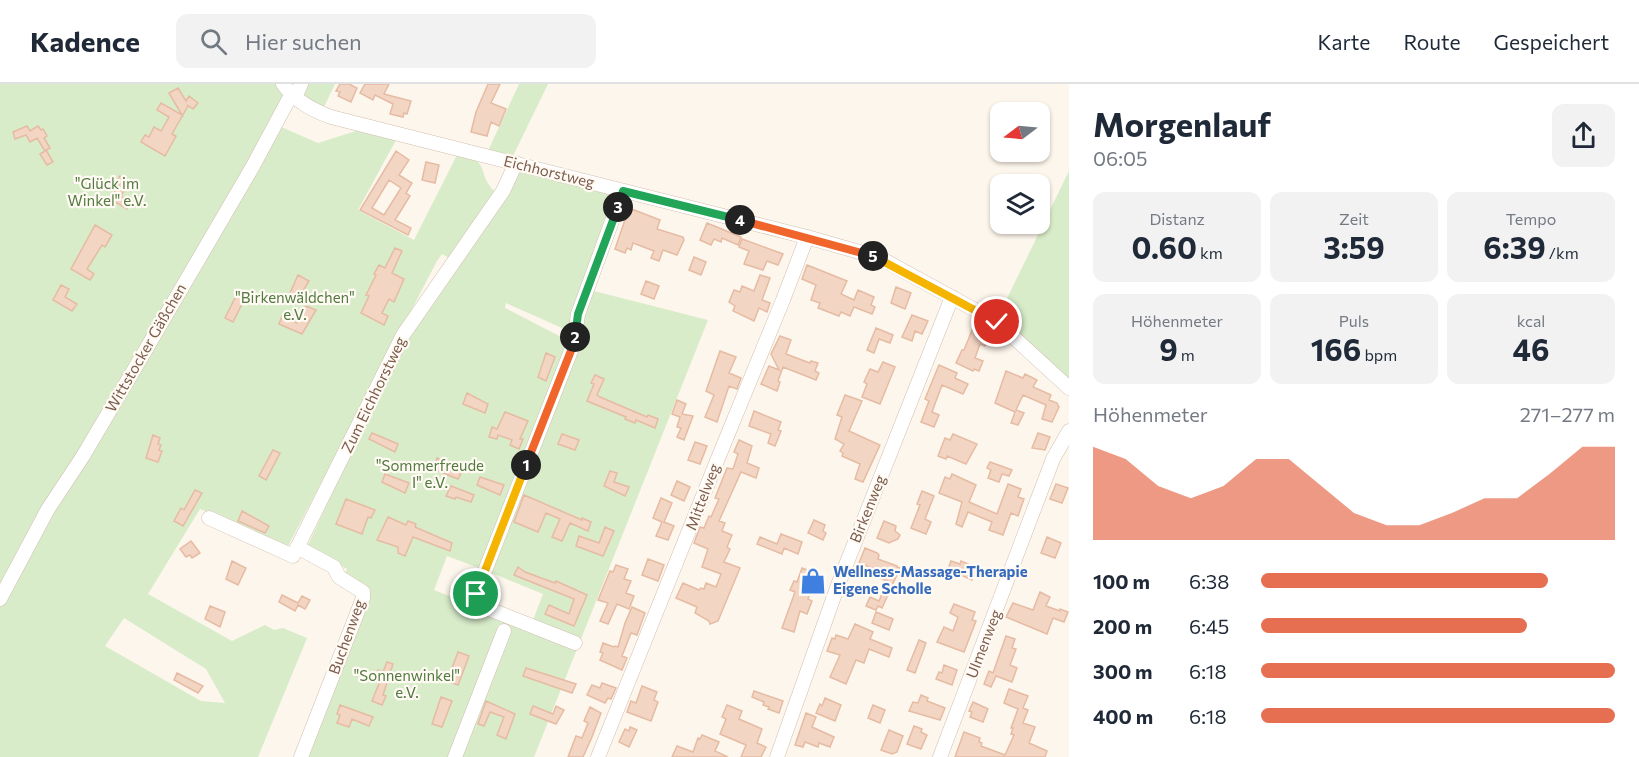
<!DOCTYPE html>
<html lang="de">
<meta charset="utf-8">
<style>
body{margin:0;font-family:Commissioner,sans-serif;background:#f2f2f3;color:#1f2937;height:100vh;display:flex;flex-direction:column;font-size:22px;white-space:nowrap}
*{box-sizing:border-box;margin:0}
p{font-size:20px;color:#747a83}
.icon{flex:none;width:33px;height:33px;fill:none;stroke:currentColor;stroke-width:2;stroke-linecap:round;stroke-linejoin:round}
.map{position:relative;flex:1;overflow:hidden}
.details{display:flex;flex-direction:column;background:#fff;width:570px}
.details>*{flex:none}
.needle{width:39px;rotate:254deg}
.fabs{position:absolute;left:990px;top:18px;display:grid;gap:12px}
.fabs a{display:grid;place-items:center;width:60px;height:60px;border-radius:12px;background:#fff;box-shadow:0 2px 4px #0004;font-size:30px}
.pin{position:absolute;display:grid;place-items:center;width:51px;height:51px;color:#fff;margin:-26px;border:3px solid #fff;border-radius:50%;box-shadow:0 2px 6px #0007}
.km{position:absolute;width:30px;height:30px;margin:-15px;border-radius:50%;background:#222;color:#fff;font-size:16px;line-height:30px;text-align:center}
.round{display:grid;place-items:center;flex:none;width:63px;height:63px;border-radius:12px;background:#f2f2f3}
.head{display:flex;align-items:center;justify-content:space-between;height:102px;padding:0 24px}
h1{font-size:33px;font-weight:700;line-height:45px}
.stats{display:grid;grid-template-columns:repeat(3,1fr);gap:9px;height:102px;padding:6px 24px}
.stats div{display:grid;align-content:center;border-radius:12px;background:#f2f2f3;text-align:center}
.stats b{font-size:30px;font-weight:700}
.stats small{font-size:16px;font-weight:400}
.stats p{font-size:16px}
.chart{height:168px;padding:12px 24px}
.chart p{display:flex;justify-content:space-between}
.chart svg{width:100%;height:108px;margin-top:6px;fill:#e76f51;opacity:.7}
ul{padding:0 24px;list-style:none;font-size:20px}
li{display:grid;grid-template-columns:96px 72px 1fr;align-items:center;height:45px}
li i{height:15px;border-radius:8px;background:#e76f51}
header{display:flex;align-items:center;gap:36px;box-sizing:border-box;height:84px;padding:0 30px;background:#fff;border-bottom:2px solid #e0e1e3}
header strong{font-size:28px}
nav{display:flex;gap:33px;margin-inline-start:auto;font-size:21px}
.search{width:420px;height:54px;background:#f2f2f3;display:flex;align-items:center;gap:15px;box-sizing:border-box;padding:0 21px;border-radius:12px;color:#747a83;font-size:22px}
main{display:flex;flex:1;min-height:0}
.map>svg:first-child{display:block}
.green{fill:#d8ecc9;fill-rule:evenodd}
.building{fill:#f3d5c3;stroke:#e6bba3;stroke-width:1.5;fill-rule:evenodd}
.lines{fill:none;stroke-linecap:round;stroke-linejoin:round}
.minor-casing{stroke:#d1beb0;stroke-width:15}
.minor{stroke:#fff;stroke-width:14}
.split-1-casing{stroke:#fff;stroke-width:12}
.split-2-casing{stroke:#fff;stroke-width:12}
.split-3-casing{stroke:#fff;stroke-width:12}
.split-4-casing{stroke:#fff;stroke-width:12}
.split-5-casing{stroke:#fff;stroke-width:12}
.split-6-casing{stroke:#fff;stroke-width:12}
.split-1{stroke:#f5b400;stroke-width:8}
.split-2{stroke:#f0652b;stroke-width:8}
.split-3{stroke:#22a559;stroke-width:8}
.split-4{stroke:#22a559;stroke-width:8}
.split-5{stroke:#f0652b;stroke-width:8}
.split-6{stroke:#f5b400;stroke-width:8}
.labels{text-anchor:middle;stroke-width:4.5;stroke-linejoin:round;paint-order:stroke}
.street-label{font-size:15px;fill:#7a5c4d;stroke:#fffaf3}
.park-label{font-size:15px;fill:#537a41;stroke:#fffaf3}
.shop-label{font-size:15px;font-weight:bold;fill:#366cbe;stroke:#fffaf3;text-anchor:start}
</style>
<header>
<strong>Kadence</strong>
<div class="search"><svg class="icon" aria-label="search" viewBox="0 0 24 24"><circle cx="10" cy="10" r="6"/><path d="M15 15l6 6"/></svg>Hier suchen</div>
<nav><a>Karte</a><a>Route</a><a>Gespeichert</a></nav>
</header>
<main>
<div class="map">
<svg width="1069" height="673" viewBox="0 0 1069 673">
<rect width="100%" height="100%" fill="#fdf6ec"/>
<path class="green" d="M0 0H279L286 11 0 507Z
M291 0H335L323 25 297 9Z
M519 0H548L512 74 487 69Z
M279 42 318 59 356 47 396 56 358 126 414 156 458 69C493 78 475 89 496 109L458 160 451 175 442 170 437 177 287 464 200 425 148 510 232 557 265 541 274 546 283 544 307 554 258 673H0V520ZM124 534 206 585 225 619 201 617 105 562Z
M519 87 613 107 617 114 570 241 562 244 506 219 505 224 571 258 479 484 447 472 434 506 530 544 543 510 487 487 590 206 708 236 534 673H304L370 507 344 492 347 485 307 463 402 261 420 232 485 145Z
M1069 87V295L998 233Z"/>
<path class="building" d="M340 0H349L357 4 351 18 338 12 340 8 336 7Z
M365 0H389L384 10 411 17 407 30 404 29 403 33 390 30 393 20 375 11 373 16 360 9Z
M488 0H500L491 19 506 25 499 42 491 38 487 52 471 48 476 28Z
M178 4 186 17 189 12 198 19 193 25 187 21 188 22 172 50 176 52 165 72 141 58 145 51 149 53 154 43 161 47 169 33 157 26 161 19 182 31 169 9Z
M27 42 30 47 38 42 41 46 43 45 47 52 44 54 50 64 46 66 53 78 47 81 40 70 45 67 37 54 30 58 26 51 15 55 13 48Z
M396 67 409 76 399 91 412 99 406 109 410 112 395 136 411 144 408 151 360 126ZM389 96 401 104 384 131 372 124Z
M426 78 439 81 435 99 422 96Z
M120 92 129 98 121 112 130 118 127 125 110 115 119 100 116 98Z
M629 124 660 136 657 145 683 153 684 156 677 171 663 166 659 177 651 174 654 167 633 159 631 166 627 164 625 169 615 165Z
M707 139 741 153 738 161 722 154 721 158 714 155 711 161 700 156Z
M95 141 112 151 105 163 102 161 87 185 94 190 90 196 71 185Z
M742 155 783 170 778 181 767 177 763 186 744 180 749 167 739 163Z
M395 164 402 167 392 189 404 195 394 218 389 215 382 229 388 232 384 241 361 229 369 212 366 211 376 191 374 190 379 181 385 184Z
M694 173 706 178 701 191 689 186Z
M807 181 847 197 841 210 854 216 858 206 874 213 871 221 875 223 872 230 854 223 850 232 841 228 839 232 818 224 820 219 811 216 816 201 802 195Z
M298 191 309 197 295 220 287 216Z
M760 191 770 194 762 216 770 219 767 228 759 224 754 237 733 227 735 222 729 218 734 206 740 208 742 202 754 207Z
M646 197 659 202 654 215 641 210Z
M61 201 69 205 65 213 77 220 72 227 53 216Z
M896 203 911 209 905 225 891 219Z
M238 208 246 212 233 238 225 234Z
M306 222 316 226 302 250 279 240 282 232 297 239Z
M912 231 928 237 922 250 915 247 912 257 902 253Z
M876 244 893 251 890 259 879 255 874 269 867 266Z
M973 244 990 250 985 262 980 260 975 274 983 277 979 287 974 285 973 287 956 279 962 266H964Z
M780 252 791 256 786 270 810 279 811 277 818 279 815 287 819 289 816 296 783 283 778 297 780 298 777 307 761 300 769 282 779 286 771 270Z
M720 267 736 273 729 289 741 294 737 305 729 302 717 338 705 333 714 311 706 307Z
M546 269 555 273 546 297 538 293Z
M883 278 895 283 880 320 862 313 867 300 864 298 870 285 878 288Z
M939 281 957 289 955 294 968 300 963 310 942 301 932 328 939 331 934 343 921 338 929 317 925 315Z
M1006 287 1023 294 1025 290 1037 296 1033 303 1051 311 1049 316 1057 319 1059 323 1052 338 1042 335 1046 321 1023 311 1016 326 1024 329 1018 341 1011 339 1015 328 995 319Z
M595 291 604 295 597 311 600 313 647 333 648 331 658 335 655 344 636 336 635 339 625 335 626 333 587 317 594 300 591 299Z
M467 309 488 320 485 329 463 320Z
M845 311 862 317 849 347 880 361 863 398 855 395 860 380 842 372 843 369 840 367 844 360 835 355 842 333 837 331Z
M677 316 686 320 682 330 693 332 684 356 677 353 681 344 677 343 680 333 672 330Z
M754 327 781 338 778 346 781 347 775 362 768 359 771 350 749 342Z
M505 328 528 337 520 355H523L519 365 510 361 512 356 498 351 497 355 489 353 492 343 497 345Z
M372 349 398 360 395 368 369 355Z
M1038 349 1050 353 1045 366 1032 364Z
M562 350 579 356 575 366 558 360Z
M953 350 977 360 966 380 947 372 946 375 938 372 945 354 950 356Z
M153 351 160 354 158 360 161 361 159 366 162 367 158 378 146 374Z
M739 356 752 362 747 379 759 384 756 394 741 388 719 437 725 439 722 447 732 451 727 463 730 465 724 478 740 484 718 537 710 540 709 537 695 529 697 523 676 514 683 499 699 506 701 504 704 505 706 499 716 503 721 490 702 483 708 465 694 459 700 443 704 444 709 432 711 433 719 415 715 414 727 384 733 385 738 370 734 368Z
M695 358 707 362 700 380 688 376Z
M273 366 280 369 266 396 259 392Z
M437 374 459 385 462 387 458 395 433 385Z
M990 378 1012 386 1009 392 1002 390 999 398 988 394 991 386 987 384Z
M610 387 617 389 614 398 629 403 625 412 604 402Z
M385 390 409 399 405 409 382 398Z
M952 390 976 401 969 418 997 430 1008 400 1021 405 1018 413 1024 415 1018 432 1011 429 1003 451 989 446 992 438 968 428 962 443 956 440 962 418 939 409 945 393 950 395Z
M480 393 504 401 500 411 477 401Z
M677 397 690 403 684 417 671 411Z
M1056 400 1068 404 1062 419 1050 415Z
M451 402 474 411 471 418 456 413 455 415 446 412Z
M195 406 202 409 183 442 174 437 181 424 184 426Z
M922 407 934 412 925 435 931 438 926 450 911 444 920 421 917 420Z
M524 411 582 436V434L591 438 588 447 570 439 562 457 552 453 560 435 546 429 538 448 514 438Z
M661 414 672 419 664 438 674 442 668 456 656 452 662 438 653 434Z
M346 415 375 426 371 434 368 433 362 450 336 440Z
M242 427 269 442 265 449 238 437Z
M388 433 406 441 408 437 416 440 415 443 452 459 450 467 413 453 405 472 398 469V463L377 456Z
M814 436 825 441 823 447 826 449 823 456 808 449Z
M884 437 896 442 895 447 900 451 898 455 889 459 877 454Z
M605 443 614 447 603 472 576 462 579 452 599 459Z
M781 450 802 458 798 470 784 464 782 470 757 460 760 453 777 460Z
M1047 453 1061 459 1055 474 1041 469Z
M191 457 200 469 192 474 190 471 186 473 180 465Z
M865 464 877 469 879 471 878 475 897 482V483L900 484 882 524 878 522 876 526 866 522 870 513 879 517 887 497 880 494 882 488 859 479Z
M648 475 664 481 658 497 642 491Z
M232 477 246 484 238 501 226 495Z
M951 477 960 480 961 477 973 482 971 485 976 487 972 496 948 485Z
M616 481 628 485 624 495 631 497 626 509 634 512 629 525 617 520 608 540 600 537 608 519 598 516 610 487 613 488Z
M518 483 525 488 555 499 556 497 587 511 574 542 545 530 549 521 569 530 574 515 514 491Z
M802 484 817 490 808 515 812 517 807 530 800 527 794 548 782 544 795 508 790 506 794 497 797 498Z
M1040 508 1050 513 1046 522 1060 527V525L1068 528 1064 538 1053 534 1047 550 1006 533 1013 519 1033 526Z
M282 511 298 519 302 512 310 516 305 525 298 521 295 527 279 518Z
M954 520 975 528 972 536 976 537 964 568 937 558 944 543 953 547 958 533 950 529Z
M210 522 225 528 220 543 205 535Z
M632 523 645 529 637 551 631 549 622 572 627 574 622 586 600 576 603 569 600 568 603 559 614 563 615 562 618 563 625 539Z
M876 528 893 535 889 546 872 539Z
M855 540 873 548 870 555 892 564 889 573 869 565 864 579 856 576 846 600 830 593 840 571 827 567 832 554 835 555 836 551 848 555Z
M1006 552 1015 555 1012 564 1016 565 1010 581 1017 584 1012 598 996 592 991 603 984 600 989 587 993 589Z
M919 556 926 559 915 589 907 586Z
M458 568 469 572 458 601 447 597Z
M387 578 393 580 383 611 386 612 382 621 372 617 380 597 375 595 378 586 383 588Z
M944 581 957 586 952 601 936 595 939 588 942 589Z
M526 584 576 600 572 609 523 592Z
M177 589 203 602 198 609 174 596Z
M602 599 616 604 611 615 608 614 605 619 587 611 592 601 600 604Z
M642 602 657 608 654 616 658 618 651 637 627 628 631 617 636 619Z
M1009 605 1028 612 1023 624 1028 626 1023 639 1035 643 1029 659 1047 667 1045 673H955L964 648 980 654 979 658 982 659 981 662 1005 671 1014 651 1011 650 1013 644H1011L1018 625 1004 619Z
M754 607 783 617 779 629 768 625 769 623 763 621 764 618 752 613Z
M921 611 928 614 927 617 945 624 940 636 909 627 913 618 918 619Z
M441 613 452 617 442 643 432 640Z
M825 614 841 621 835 637 816 629 820 620 822 622Z
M486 617 515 630 506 655 497 651 504 633 490 628 484 642 478 640Z
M973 618 988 625 983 638 970 633 972 628 969 627Z
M340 621 373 633 369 642 352 635 349 643 337 639 340 631 337 630Z
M727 621 742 627 739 635 762 645 757 659 766 663 761 673H741L746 661 720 650 726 635 722 633Z
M873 621 885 626 880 639 868 634Z
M533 622 553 630 556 622 564 626 556 640 530 630Z
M590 623 601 629 592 653 583 673H568L576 652 582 654 588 639 584 637Z
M806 629 816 633 812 643 834 653 830 663 819 659 818 663 805 658 803 663 795 661Z
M914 642 922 645 921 648 927 651 921 665 907 660Z
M630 643 637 646 629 663 619 658 625 645 629 647Z
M889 646 903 652 897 668 892 670 881 666Z
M702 651 719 658 715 667 728 673H672L677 662 693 668 698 654 700 655Z"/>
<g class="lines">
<g class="minor-casing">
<path id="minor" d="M283 0C295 17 312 26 331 33L807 153 880 174 997 238 1069 304
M209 434 293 472 403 251 503 107 516 79
M297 463 334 483 339 493 363 508V514L301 673
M0 515 48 425 83 372 145 267 253 82 291 11 298 7 301 0
M575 559 479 521 476 510 574 259 578 230 623 107
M455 673 504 547
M598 673 721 367 783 216 807 153
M777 673 838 501 952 213
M940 673 1053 375 1069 347"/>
</g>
<use href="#minor" class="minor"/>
</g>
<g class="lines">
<g class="split-1-casing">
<path id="split-1" d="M476 510 526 381"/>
</g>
<g class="split-2-casing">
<path id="split-2" d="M526 381 574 259 575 253"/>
</g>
<g class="split-3-casing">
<path id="split-3" d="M575 253 578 230 618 123"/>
</g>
<g class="split-4-casing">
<path id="split-4" d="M618 123 623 107 740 136"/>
</g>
<g class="split-5-casing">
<path id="split-5" d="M740 136 873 172"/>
</g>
<g class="split-6-casing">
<path id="split-6" d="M873 172 997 238"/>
</g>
<use href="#split-1" class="split-1"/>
<use href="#split-2" class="split-2"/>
<use href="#split-3" class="split-3"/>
<use href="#split-4" class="split-4"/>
<use href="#split-5" class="split-5"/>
<use href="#split-6" class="split-6"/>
</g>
<defs>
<g id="shop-bare" transform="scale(2.07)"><path d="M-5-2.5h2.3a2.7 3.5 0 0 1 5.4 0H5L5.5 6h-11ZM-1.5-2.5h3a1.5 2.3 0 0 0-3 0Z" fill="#3f7fe0" stroke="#fffaf3" stroke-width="2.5" paint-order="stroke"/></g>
</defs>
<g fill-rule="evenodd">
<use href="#shop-bare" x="813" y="497"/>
</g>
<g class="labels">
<g class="street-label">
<text transform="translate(549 88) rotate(14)" y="5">Eichhorstweg</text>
<text transform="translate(146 264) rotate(-60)" y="5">Wittstocker Gäßchen</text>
<text transform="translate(374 311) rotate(-64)" y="5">Zum Eichhorstweg</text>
<text transform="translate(703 413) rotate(-69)" y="5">Mittelweg</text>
<text transform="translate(868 425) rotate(-68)" y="5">Birkenweg</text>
<text transform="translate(347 553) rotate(-70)" y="5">Buchenweg</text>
<text transform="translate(984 560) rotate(-69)" y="5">Ulmenweg</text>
</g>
<g class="park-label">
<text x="107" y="105">"Glück im<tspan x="107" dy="17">Winkel" e.V.</tspan></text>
<text x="295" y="219">"Birkenwäldchen"<tspan x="295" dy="17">e.V.</tspan></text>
<text x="430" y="387">"Sommerfreude<tspan x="430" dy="17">I" e.V.</tspan></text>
<text x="407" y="597">"Sonnenwinkel"<tspan x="407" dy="17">e.V.</tspan></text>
</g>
<g class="shop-label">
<text x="833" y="493">Wellness-Massage-Therapie<tspan x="833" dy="17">Eigene Scholle</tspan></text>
</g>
</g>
</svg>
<div class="fabs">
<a><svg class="needle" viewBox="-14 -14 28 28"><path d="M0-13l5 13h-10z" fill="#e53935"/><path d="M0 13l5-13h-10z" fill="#747a83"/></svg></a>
<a><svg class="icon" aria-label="layers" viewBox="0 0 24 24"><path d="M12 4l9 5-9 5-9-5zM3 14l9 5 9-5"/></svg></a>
</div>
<div class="pin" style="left:476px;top:510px;background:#1e9e55"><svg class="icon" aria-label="arrive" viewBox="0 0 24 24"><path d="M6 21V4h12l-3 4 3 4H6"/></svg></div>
<div class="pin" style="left:997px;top:238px;background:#d93025"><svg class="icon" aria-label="check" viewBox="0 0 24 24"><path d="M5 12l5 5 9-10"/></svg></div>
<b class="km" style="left:526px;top:381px">1</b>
<b class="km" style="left:575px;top:253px">2</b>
<b class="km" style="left:618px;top:123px">3</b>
<b class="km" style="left:740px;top:136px">4</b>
<b class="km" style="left:873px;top:172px">5</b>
</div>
<section class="details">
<div class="head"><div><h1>Morgenlauf</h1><p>06:05</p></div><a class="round"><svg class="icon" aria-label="share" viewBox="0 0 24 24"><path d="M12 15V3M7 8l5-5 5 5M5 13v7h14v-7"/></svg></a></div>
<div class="stats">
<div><p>Distanz</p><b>0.60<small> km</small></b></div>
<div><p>Zeit</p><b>3:59</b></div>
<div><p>Tempo</p><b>6:39<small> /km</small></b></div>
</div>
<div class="stats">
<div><p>Höhenmeter</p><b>9<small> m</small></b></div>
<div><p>Puls</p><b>166<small> bpm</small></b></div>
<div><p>kcal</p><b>46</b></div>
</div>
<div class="chart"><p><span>Höhenmeter</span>271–277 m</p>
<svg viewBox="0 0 160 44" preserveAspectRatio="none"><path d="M0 44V6L10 11L20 22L30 27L40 22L50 11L60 11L70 22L80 33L90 38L100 38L110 33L120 27L130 27L140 17L150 6L160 6V44z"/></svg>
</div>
<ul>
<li><b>100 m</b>6:38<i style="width:81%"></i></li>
<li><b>200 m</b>6:45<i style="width:75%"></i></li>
<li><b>300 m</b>6:18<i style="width:100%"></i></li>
<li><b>400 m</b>6:18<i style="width:100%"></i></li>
</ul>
</section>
</main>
